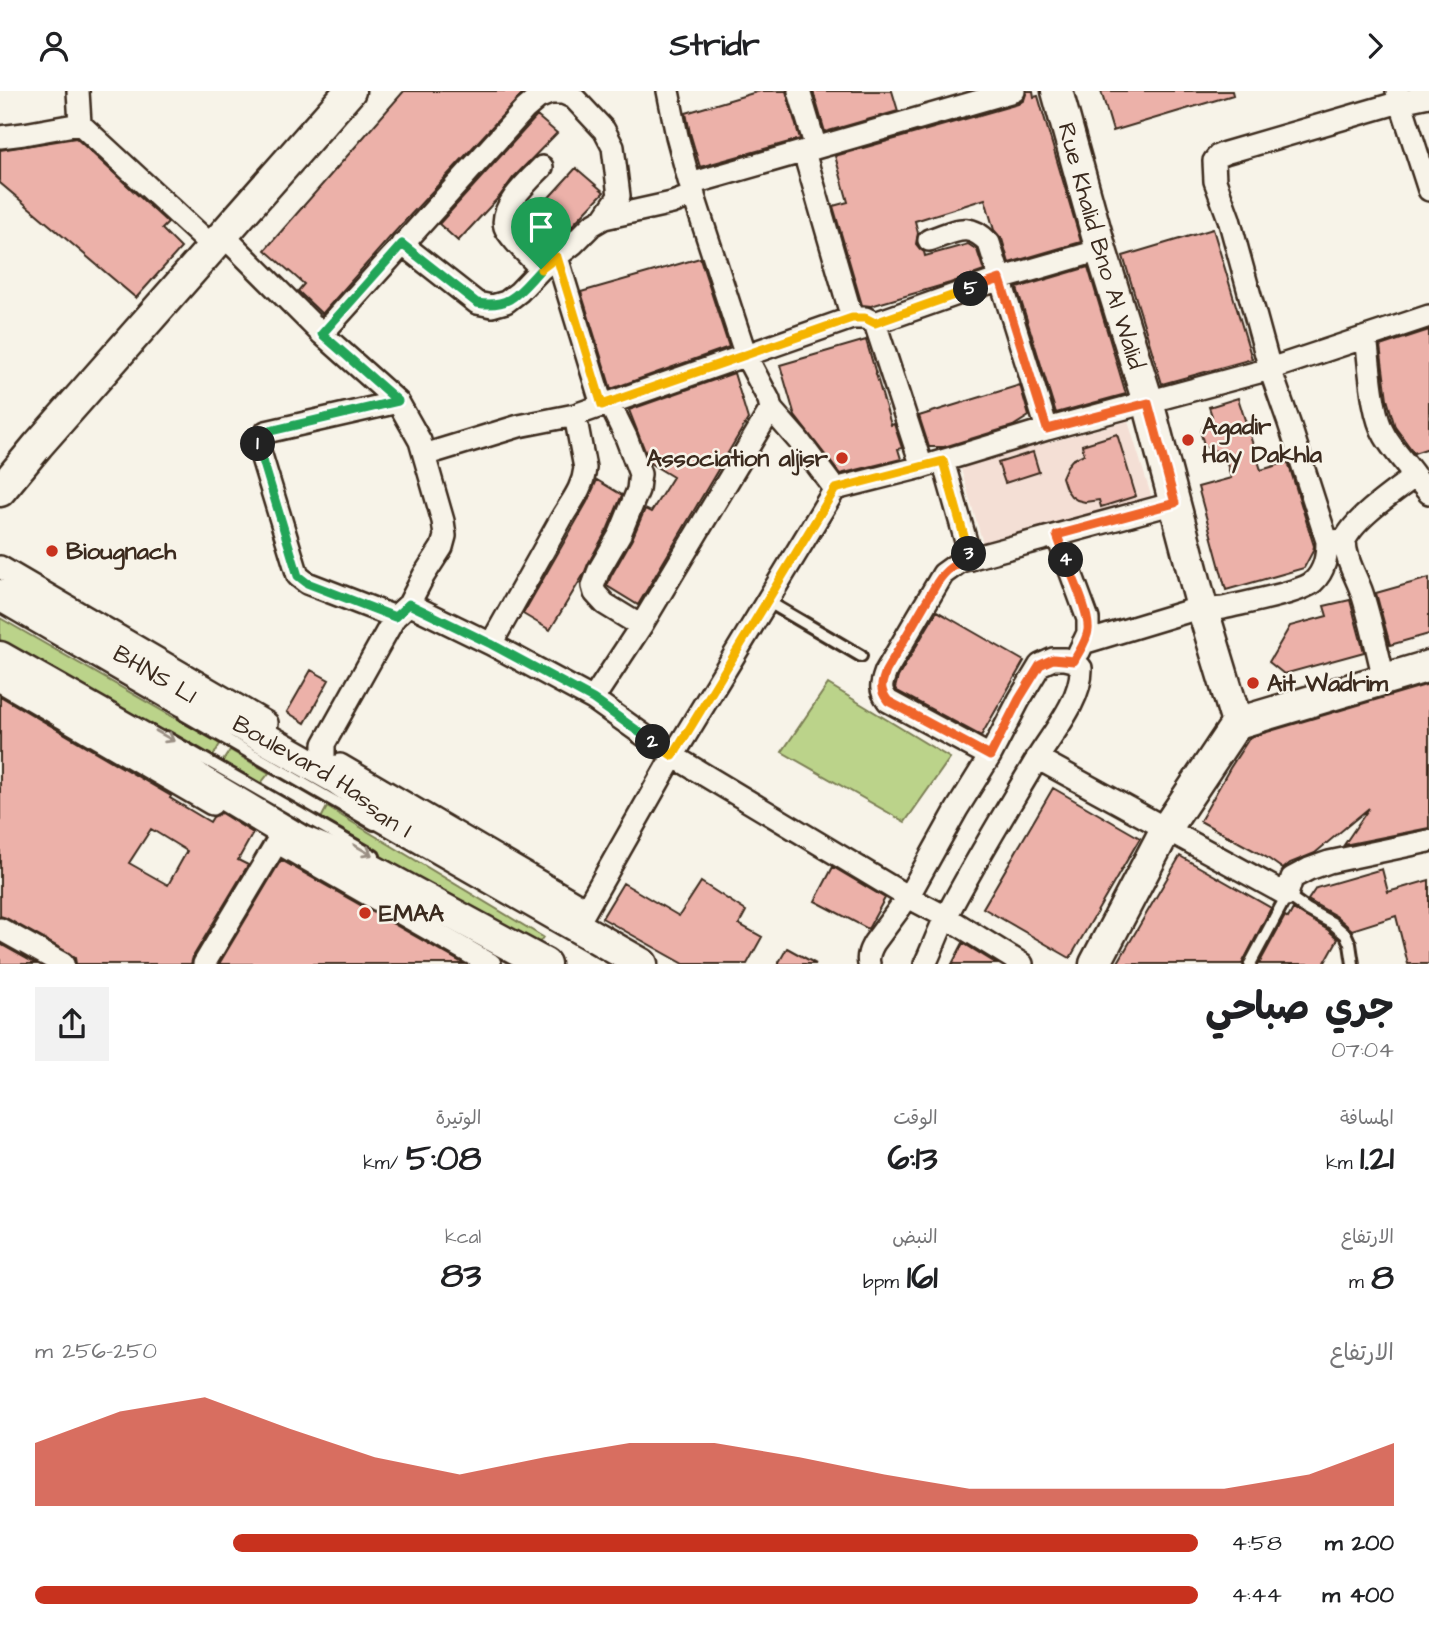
<!DOCTYPE html>
<html lang="ar">
<meta charset="utf-8">
<style>
body{margin:0;font-family:"Architects Daughter","Playpen Sans Arabic",sans-serif;background:#f2f2f2;color:#202124;direction:rtl;height:100vh;display:flex;flex-direction:column;font-size:26px;white-space:nowrap}
*{box-sizing:border-box;margin:0}
p{font-size:23px;color:#757577}
.icon{flex:none;width:38px;height:38px;fill:none;stroke:currentColor;stroke-width:2;stroke-linecap:round;stroke-linejoin:round}
.map{position:relative;height:873px;overflow:hidden;direction:ltr}
.details{display:flex;flex-direction:column;background:#fff;flex:1}
.details>*{flex:none}
.pin{position:absolute;display:grid;place-items:center;width:60px;height:60px;color:#fff;margin:-72px -30px;border-radius:50% 50% 50% 0;rotate:-45deg;box-shadow:0 0 7px #0007}
.pin .icon{rotate:45deg}
.km{position:absolute;width:35px;height:35px;margin:-18px;border-radius:50%;background:#222;color:#fff;font-size:19px;line-height:35px;text-align:center}
.round{display:grid;place-items:center;flex:none;width:74px;height:74px;border-radius:0px;background:#f2f2f2}
.overview{display:flex;align-items:center;justify-content:space-between;height:119px;padding:0 35px}
h1{font-size:38px;font-weight:700;line-height:52px}
.figures{display:grid;grid-template-columns:repeat(3,1fr);gap:10px;height:119px;padding:7px 35px}
.figures div{display:grid;align-content:center}
.figures b{font-size:35px;font-weight:700}
.figures small{font-size:19px;font-weight:400}
.figures p{font-size:19px}
.chart{height:196px;padding:14px 35px}
.chart p{display:flex;justify-content:space-between}
.chart svg{width:100%;height:126px;margin-top:7px;fill:#c8321e;opacity:.7}
ul{padding:0 35px;list-style:none;font-size:23px}
li{display:grid;grid-template-columns:112px 84px 1fr;align-items:center;height:52px}
li i{height:18px;border-radius:9px;background:#c8321e}
header{display:flex;justify-content:space-between;align-items:center;height:91px;padding:0 35px;background:#fff;font-size:32px;font-weight:700}
.map>svg:first-child{display:block}
.built{fill:#f4dfd5}
.green{fill:#bbd38a;stroke:#7b7e54;stroke-width:2}
.building{fill:#ecb1a9;stroke:#3b2a1e;stroke-width:2;fill-rule:evenodd}
.lines{fill:none;stroke-linecap:round;stroke-linejoin:round}
.lane-casing{stroke:#3b2a1e;stroke-width:16}
.street-casing{stroke:#3b2a1e;stroke-width:26}
.secondary-casing{stroke:#3b2a1e;stroke-width:35}
.lane{stroke:#f7f3e8;stroke-width:10}
.street{stroke:#f7f3e8;stroke-width:21}
.secondary{stroke:#f7f3e8;stroke-width:30}
.oneway{stroke:#998e83}
.split-1-casing{stroke:#fff;stroke-width:14}
.split-2-casing{stroke:#fff;stroke-width:14}
.split-3-casing{stroke:#fff;stroke-width:14}
.split-4-casing{stroke:#fff;stroke-width:14}
.split-5-casing{stroke:#fff;stroke-width:14}
.split-6-casing{stroke:#fff;stroke-width:14}
.split-1{stroke:#22a559;stroke-width:9}
.split-2{stroke:#22a559;stroke-width:9}
.split-3{stroke:#f5b400;stroke-width:9}
.split-4{stroke:#f0652b;stroke-width:9}
.split-5{stroke:#f0652b;stroke-width:9}
.split-6{stroke:#f5b400;stroke-width:9}
.poi-dot{fill:#c8321e;stroke:#f7f3e8;stroke-width:2.5}
.labels{text-anchor:middle;stroke-width:5;stroke-linejoin:round;paint-order:stroke}
.street-label{font-size:24px;fill:#3b2a1e;stroke:#f7f3e8}
.poi-label{font-size:24px;font-weight:bold;fill:#3b2a1e;stroke:#f7f3e8;text-anchor:start}
</style>
<header><svg class="icon" aria-label="forward" viewBox="0 0 24 24"><path d="M9 5l7 7-7 7"/></svg>Stridr<svg class="icon" aria-label="person" viewBox="0 0 24 24"><circle cx="12" cy="8" r="4"/><path d="M4 21q1-7 8-7t8 7"/></svg></header>
<div class="map">
<svg width="1429" height="873" viewBox="0 0 1429 873">
<rect width="100%" height="100%" fill="#f7f3e8"/>
<filter id="ink" filterUnits="userSpaceOnUse"><feTurbulence type="fractalNoise" baseFrequency=".0143" numOctaves="2"/><feDisplacementMap in="SourceGraphic" scale="14" xChannelSelector="R" yChannelSelector="G"/><feConvolveMatrix kernelMatrix="1 2 1 2 8 2 1 2 1" color-interpolation-filters="sRGB"/></filter>
<g filter="url(#ink)">
<path class="built" d="M1128 330 1153 411 985 459 960 375Z"/>
<path class="green" d="M0 527 220 653 210 671 0 552Z
M828 593 950 667 905 731 782 661Z
M230 659 269 682 257 697 219 676Z
M327 716 543 846 535 858 318 733Z"/>
<path class="building" d="M404 0H525L392 144 322 223 298 200 304 193 265 159Z
M760 0H786L800 48 700 76 690 42 686 22Z
M813 0H892L898 20 825 41Z
M1027 0H1033L1034 6 1038 5 1081 151 1009 172 1002 148 994 139 985 108 915 130 918 142 916 153 920 158 924 161 925 165 968 153 977 159 984 180 950 192 871 215 862 214 833 115 848 111 835 65 1018 13 1024 9Z
M1101 0H1232L1233 4 1113 40Z
M537 25 557 42 513 87 499 106 458 150 439 133Z
M76 47 168 132 162 138 181 157 136 207 0 92V59Z
M576 77 604 101 564 143 542 160 521 137Z
M1213 138 1252 268 1162 293 1123 165Z
M700 167 729 256 611 298 581 201Z
M1088 176 1126 303 1056 322 1017 197Z
M1429 239V357L1414 362 1395 336 1387 308 1380 255Z
M866 249 891 334 894 333 902 357 898 358 901 368 840 383 795 325 780 274Z
M734 282 748 328 638 514 607 495 611 485 632 448 645 418 651 421 673 386 650 372 652 368 647 365 629 319Z
M1020 294 1029 325 1013 335 944 356H929L919 325Z
M1238 307 1261 379 1288 371 1314 455 1313 460 1304 477 1226 499 1198 396 1231 387 1224 362 1209 358 1204 354 1201 343 1202 338 1212 325 1209 316Z
M1117 343 1136 405 1101 416 1099 409 1085 411 1077 409 1071 405 1066 398 1062 386 1067 375 1072 369 1084 363 1082 354Z
M1033 361 1039 381 1005 392 998 372Z
M597 389 622 404 608 437 588 473 584 483 550 539 523 523 587 411Z
M1429 487V543L1390 554 1376 502Z
M1350 509 1364 561 1284 583 1269 571 1290 535 1327 525 1324 515Z
M937 520 1024 570 981 645 897 600 895 597 898 586Z
M311 579 329 589 305 632 287 621Z
M1429 593V737L1344 754 1369 717 1315 762 1290 772 1283 778 1266 766 1200 730 1230 677 1250 646Z
M0 605 171 705 170 707 210 731 213 726 221 722 253 742 238 769 248 774 193 866 191 873H76L75 867 69 862 6 827 0 825ZM151 738 187 760 168 794 129 772Z
M1053 697 1140 747 1070 867 983 817Z
M1180 765 1271 817 1242 873H1117Z
M281 769 464 873H219Z
M833 776 885 807 868 838 815 810Z
M1382 778 1388 801 1429 789V873H1408L1396 825 1352 839 1336 825 1308 809 1316 797Z
M701 791 746 820 739 833 762 846 747 873H684L602 827 623 792 679 825Z
M1293 818 1328 839 1338 848 1324 873H1259L1285 825 1288 827Z
M963 852 997 873H952Z
M0 853 36 873H0Z
M787 857 816 873H778Z"/>
<g class="lines">
<g class="lane-casing">
<path id="lane" d="M767 510 861 565
M184 624 374 733
M166 646 374 765
M1250 873 1287 804 1308 819 1332 832 1346 844 1350 853 1353 873"/>
</g>
<g class="street-casing">
<path id="street" d="M78 0 80 33 213 156
M668 0 677 45 690 93 746 265 769 309 771 318 799 350 835 398
M799 0 816 57
M1397 0 1429 99
M0 46 24 43 80 33
M804 61 852 227
M690 93 1014 0
M223 144 322 243 398 311 420 350 424 364 519 335 575 324 852 227H865L875 232 922 376
M929 149C955 141 968 129 989 152L1047 338
M402 153 477 212 492 215 506 211 519 201 541 178 573 153 592 134 604 127 672 112 694 104
M557 166 602 314
M541 178C533 169 508 145 505 136 499 116 529 89 542 76
M875 232 1000 188 1101 159
M322 243 525 18 538 7 550 2H563L574 7 604 39 613 56 619 105 604 127
M943 370 971 468
M1415 385 1429 402
M1057 444 1088 528V542L1079 561
M1345 449C1355 427 1395 400 1415 385 1405 371 1393 359 1385 345 1371 322 1370 273 1366 246
M1331 450 1345 449C1345 468 1356 485 1362 502 1371 530 1377 559 1384 588
M0 476 267 632
M409 513 491 553 593 608 673 665 908 806 946 826 1022 873
M395 526 307 492 298 485 258 354 266 341 398 311
M641 535 771 318
M1083 552 1202 516 1213 518 1223 517C1243 512 1300 502 1313 491 1325 480 1327 465 1327 450L1289 332 1270 278 1229 128 1215 90 1214 70 1218 65 1225 62 1400 11 1429 5
M491 553C514 512 537 471 560 430 570 412 583 398 585 377L575 324
M0 590 212 713
M593 608 641 535 605 513 595 502 593 495 599 479 620 443 638 399 639 390 640 383 626 346 609 311
M990 665 888 610C879 598 881 594 886 580L943 483 961 470 1175 412
M1037 667 1287 804 1292 787 1309 778 1329 771 1429 750
M340 674 586 818
M324 681V653L395 526 409 513 424 484 442 456 445 445 443 430 424 364
M285 756 490 873
M576 836 673 665 835 398 922 376 1047 338 1270 278 1429 225
M0 838 63 873
M204 873 277 751
M869 873C867 865 870 859 874 852L908 806 957 718 990 665 1019 609 1040 574 1053 568H1065L1074 570 1081 577C1082 609 1051 644 1035 671 1005 722 974 772 947 824 938 840 933 857 925 873"/>
</g>
<g class="secondary-casing">
<g id="secondary">
<path id="s1" d="M1057 0 1101 159 1148 311 1202 516 1237 632"/>
<path d="M0 400 38 354 350 0"/>
<path id="s2" d="M0 504 183 610 238 632 339 689 358 702 383 725 642 873"/>
<path d="M0 566 155 654 201 690 301 750 370 778 545 873"/>
<path d="M1237 632 1429 575"/>
<path d="M1095 873 1166 738 1237 632"/>
</g>
</g>
<use href="#lane" class="lane"/>
<use href="#street" class="street"/>
<use href="#secondary" class="secondary"/>
</g>
<defs><path id="oneway-shaft" d="M-6 0H5M1.5-3L5.5 0L1.5 3" fill="none" stroke-width="1.6" stroke-linecap="round" stroke-linejoin="round" transform="scale(1.75)"/></defs>
<g class="oneway">
<use href="#oneway-shaft" transform="translate(165 645) rotate(30)"/>
<use href="#oneway-shaft" transform="translate(363 759) rotate(30)"/>
</g>
</g>
<g class="lines" filter="url(#ink)">
<g class="split-1-casing">
<path id="split-1" d="M258 353 266 341 398 310 322 243 402 153 477 212C511 218 520 200 541 178"/>
</g>
<g class="split-2-casing">
<path id="split-2" d="M258 353 298 485 307 492 395 526 409 513 491 553 593 608 653 651"/>
</g>
<g class="split-3-casing">
<path id="split-3" d="M653 651 673 665 835 398 943 370 969 463"/>
</g>
<g class="split-4-casing">
<path id="split-4" d="M969 463 971 468C955 472 946 478 937 492L886 580C881 594 879 598 888 610L990 665 1019 608 1040 574 1053 568 1074 570C1079 560 1087 550 1088 539 1090 523 1072 485 1066 469"/>
</g>
<g class="split-5-casing">
<path id="split-5" d="M971 198 1000 188 1047 338 1148 312 1175 412 1057 444 1066 469"/>
</g>
<g class="split-6-casing">
<path id="split-6" d="M541 178 557 166 602 314 852 227H865L875 232 971 198"/>
</g>
<use href="#split-1" class="split-1"/>
<use href="#split-2" class="split-2"/>
<use href="#split-3" class="split-3"/>
<use href="#split-4" class="split-4"/>
<use href="#split-5" class="split-5"/>
<use href="#split-6" class="split-6"/>
</g>
<g class="poi-dot">
<circle cx="1188" cy="349" r="7"/>
<circle cx="842" cy="367" r="7"/>
<circle cx="52" cy="460" r="7"/>
<circle cx="1253" cy="592" r="7"/>
<circle cx="365" cy="822" r="7"/>
</g>
<g class="labels">
<g class="street-label">
<text dy="8" stroke="none"><textPath href="#s1" startOffset="161">Rue Khalid Bno Al Walid</textPath></text>
<text transform="translate(155 583) rotate(30)" y="8">BHNS L1</text>
<text dy="8" stroke="none"><textPath href="#s2" startOffset="371">Boulevard Hassan I</textPath></text>
</g>
<g class="poi-label">
<text x="1202" y="343">Agadir<tspan x="1202" dy="28">Hay Dakhla</tspan></text>
<text x="828" y="375" text-anchor="end">Association aljisr</text>
<text x="66" y="468">Biougnach</text>
<text x="1267" y="600">Ait Wadrim</text>
<text x="379" y="830">EMAA</text>
</g>
</g>
</svg>
<div class="pin" style="left:541px;top:178px;background:#1e9e55"><svg class="icon" aria-label="arrive" viewBox="0 0 24 24"><path d="M6 21V4h12l-3 4 3 4H6"/></svg></div>
<b class="km" style="left:258px;top:353px">1</b>
<b class="km" style="left:653px;top:651px">2</b>
<b class="km" style="left:969px;top:463px">3</b>
<b class="km" style="left:1066px;top:469px">4</b>
<b class="km" style="left:971px;top:198px">5</b>
</div>
<section class="details">
<div class="overview"><div><h1>جري صباحي</h1><p>07:04</p></div><a class="round"><svg class="icon" aria-label="share" viewBox="0 0 24 24"><path d="M12 15V3M7 8l5-5 5 5M5 13v7h14v-7"/></svg></a></div>
<div class="figures">
<div><p>المسافة</p><b>1.21<small> km</small></b></div>
<div><p>الوقت</p><b>6:13</b></div>
<div><p>الوتيرة</p><b>5:08<small> /km</small></b></div>
</div>
<div class="figures">
<div><p>الارتفاع</p><b>8<small> m</small></b></div>
<div><p>النبض</p><b>161<small> bpm</small></b></div>
<div><p>kcal</p><b>83</b></div>
</div>
<div class="chart"><p><span>الارتفاع</span>250–256 m</p>
<svg viewBox="0 0 160 44" preserveAspectRatio="none"><path d="M0 44V22L10 11L20 6L30 17L40 27L50 33L60 27L70 22L80 22L90 27L100 33L110 38L120 38L130 38L140 38L150 33L160 22V44z"/></svg>
</div>
<ul>
<li><b>200 m</b>4:58<i style="width:83%"></i></li>
<li><b>400 m</b>4:44<i style="width:100%"></i></li>
</ul>
</section>
